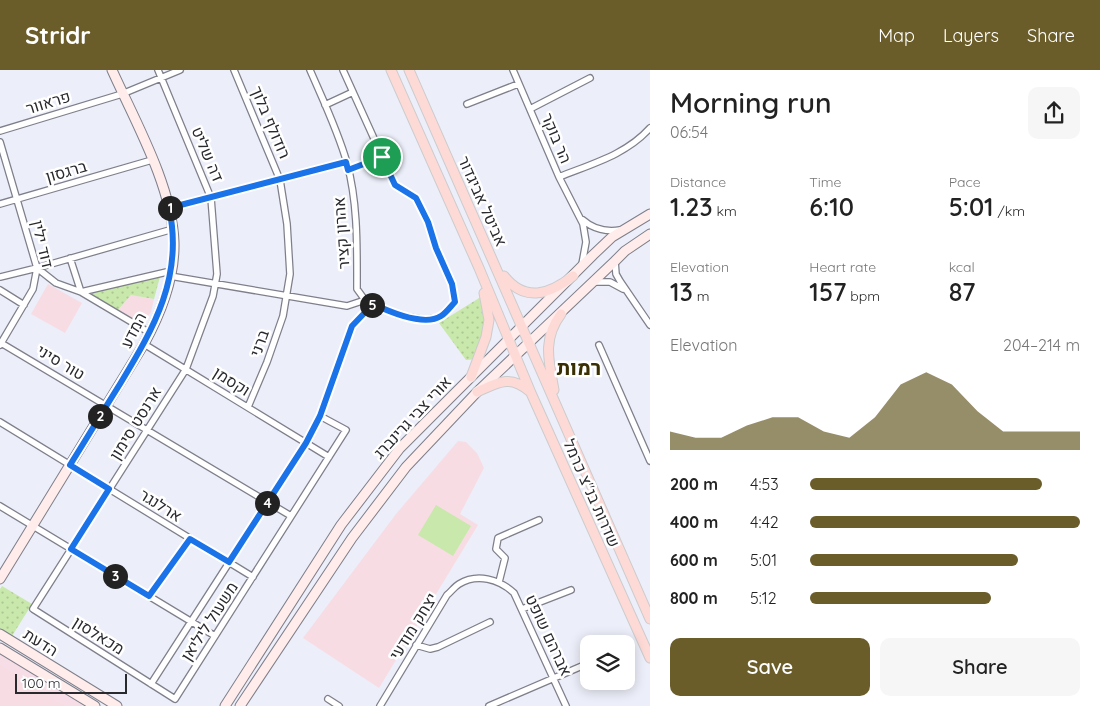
<!DOCTYPE html>
<meta charset="utf-8">
<style>
body{margin:0;font-family:Quicksand,Heebo,sans-serif;background:#f6f6f6;color:#222;height:100vh;display:flex;flex-direction:column;font-size:19px;white-space:nowrap}
*{box-sizing:border-box;margin:0}
p{font-size:16px;color:#767676}
.icon{flex:none;width:28px;height:28px;fill:none;stroke:currentColor;stroke-width:2;stroke-linecap:round;stroke-linejoin:round}
.map{position:relative;flex:1;overflow:hidden}
.panel{display:flex;flex-direction:column;background:#fff;width:450px}
.panel>*{flex:none}
.tools{position:absolute;left:580px;top:565px;display:grid;gap:10px}
.tools a{display:grid;place-items:center;width:55px;height:55px;border-radius:10px;background:#fff;box-shadow:0 2px 12px #0003;font-size:25px}
.scale{position:absolute;left:15px;bottom:12px;width:112px;box-sizing:border-box;padding-left:5px;border:2px solid #292a2e;border-top:0;font-size:14px;line-height:18px;white-space:nowrap;color:#292a2e;-webkit-text-stroke:4px #fff;paint-order:stroke}
.pin{position:absolute;display:grid;place-items:center;width:42px;height:42px;color:#fff;margin:-21px;border:2px solid #fff;border-radius:50%;box-shadow:0 1px 5px #0007}
.km{position:absolute;width:25px;height:25px;margin:-12px;border-radius:50%;background:#222;color:#fff;font-size:14px;line-height:25px;text-align:center}
.round{display:grid;place-items:center;flex:none;width:52px;height:52px;border-radius:10px;background:#f6f6f6}
.summary{display:flex;align-items:center;justify-content:space-between;height:85px;padding:0 20px}
h1{font-size:28px;font-weight:600;line-height:38px}
.metrics{display:grid;grid-template-columns:repeat(3,1fr);gap:8px;height:85px;padding:5px 20px}
.metrics div{display:grid;align-content:center}
.metrics b{font-size:25px;font-weight:600}
.metrics small{font-size:14px;font-weight:400}
.metrics p{font-size:14px}
.chart{height:140px;padding:10px 20px}
.chart p{display:flex;justify-content:space-between}
.chart svg{width:100%;height:90px;margin-top:5px;fill:#6b5d2a;opacity:.7}
.primary-button{display:flex;gap:10px;margin-top:auto;padding:10px 20px}
.primary-button a{flex:1;height:58px;border-radius:10px;background:#6b5d2a;color:#fff;font-size:20px;font-weight:600;line-height:58px;text-align:center}
.primary-button a+a{background:#f6f6f6;color:#222}
ul{padding:0 20px;list-style:none;font-size:16px}
li{display:grid;grid-template-columns:80px 60px 1fr;align-items:center;height:38px}
li i{height:12px;border-radius:6px;background:#6b5d2a}
header{display:flex;align-items:center;gap:30px;box-sizing:border-box;height:70px;padding:0 25px;background:#6b5d2a;color:#fff}
header strong{font-size:24px}
nav{display:flex;gap:28px;margin-inline-start:auto;font-size:18px}
main{display:flex;flex:1;min-height:0}
.map>svg:first-child{display:block}
.commercial{fill:#f6dde6}
.education{fill:#f7dde3}
.green{fill:#c9e8ab}
.park{fill:url(#park-dots)}
.lines{fill:none;stroke-linecap:round;stroke-linejoin:round}
.street-casing{stroke:#7e7f8a;stroke-width:8}
.secondary-casing{stroke:#7e7f8a;stroke-width:11}
.primary-casing{stroke:#cccccd;stroke-width:11}
.street{stroke:#fff;stroke-width:5.5}
.secondary{stroke:#ffeceb;stroke-width:9}
.primary{stroke:#fedad7;stroke-width:9}
.route-casing{stroke:#fff;stroke-width:10}
.route{stroke:#1a73e8;stroke-width:6}
.labels{text-anchor:middle;stroke-width:5;stroke-linejoin:round;paint-order:stroke}
.street-label{font-size:16px;fill:#292a2e;stroke:#fff}
.district-label{font-size:21px;font-weight:bold;fill:#3a2f04;stroke:#fff}
</style>
<header>
<strong>Stridr</strong>
<nav><a>Map</a><a>Layers</a><a>Share</a></nav>
</header>
<main>
<div class="map">
<svg width="650" height="636" viewBox="0 0 650 636">
<defs>
<pattern id="park-dots" width="8" height="8" patternUnits="userSpaceOnUse" patternTransform="scale(1.25)"><rect width="8" height="8" fill="#c9e8ab"/><path d="M2 2h.1M6 6h.1" fill="none" stroke="#adc793" stroke-width="1.8" stroke-linecap="round"/></pattern>
</defs>
<rect width="100%" height="100%" fill="#eceef9"/>
<path class="commercial" d="M0 578 93 636H0Z"/>
<path class="education" d="M48 214 82 233 65 263 31 244Z
M131 225 154 229 151 242 142 255 117 241Z
M458 371 466 372 477 383 484 398 460 444 478 455 379 618 303 568 396 444Z
M0 595 64 636H0Z"/>
<path class="green" d="M436 435 471 456 453 486 418 465Z"/>
<path class="park" d="M161 203 154 229 131 225 117 241 81 222Z
M484 225 487 237 479 289 466 290 439 253Z
M2 516 32 534 12 566 0 559V519Z"/>
<g class="lines">
<g class="street-casing">
<path id="street" d="M158 0 211 128 217 204 213 226 186 299 33 539 175 629 346 360 320 346
M234 0 280 110 287 154 290 204 283 246 267 292 248 337
M310 0C323 30 338 61 347 93 358 134 357 176 357 219L365 230 373 234 398 245 425 250 440 247 455 232 452 214 436 178 428 152 416 128 395 115 343 0
M513 0 559 107 583 154 586 172 582 194
M467 34 518 14
M325 35 353 22
M530 39 590 8
M0 61 122 24 180 0
M0 72 37 198 33 219 0 275
M348 100 382 87
M559 107C591 94 626 85 650 58
M0 134 152 90
M169 138 346 92
M583 150C593 159 607 162 620 160
M70 188 81 222 171 201
M615 191 616 204 620 211 650 255
M37 198 56 213 81 222 150 263
M170 206 347 236 365 230
M0 207 37 198 173 159
M595 212H610L623 219
M0 220 24 235
M1 273 291 446
M144 274 329 387
M599 275 650 391
M0 352 253 507
M0 436 215 566
M499 512 505 488 496 479 498 468 539 450
M149 526 190 469
M522 539 571 520
M416 575 430 579 438 577 490 552
M151 614 306 373 320 346 352 256 373 234
M328 629 339 636
M380 636 447 525C451 522 454 517 459 514 477 503 499 509 514 523L566 636
M489 636 589 593"/>
</g>
<g class="secondary-casing">
<path id="secondary" d="M0 509 144 274C161 243 175 207 174 172 172 116 135 51 112 0
M0 564 117 636
M0 578 95 636
M225 636 341 455 400 378 593 185 612 167 650 144
M240 636 352 468 406 397 477 322 615 191 625 181 650 164"/>
</g>
<g class="primary-casing">
<path id="primary" d="M391 0 479 198 531 323 650 588
M409 0 650 549
M504 206C525 233 550 224 573 206
M471 307 486 267 489 250 484 223
M554 320C549 292 542 269 561 244
M477 322C497 313 510 304 529 321"/>
</g>
<use href="#street" class="street"/>
<use href="#secondary" class="secondary"/>
<use href="#primary" class="primary"/>
</g>
<g class="lines">
<g class="route-casing">
<path id="route" d="M382 87 395 115 416 128 428 152 436 178 452 214 455 232C451 236 446 243 441 246 424 257 390 242 373 234L352 256 320 346 306 373 229 492 190 469 149 526 71 479 109 419 70 395C87 368 103 341 120 314 154 258 184 206 169 138L346 92 348 100Z"/>
</g>
<use href="#route" class="route"/>
</g>
<g class="labels">
<g class="street-label">
<text transform="translate(48 32) rotate(-17)" y="6">פראוור</text>
<text transform="translate(271 52) rotate(67)" y="6">רודולף בלוך</text>
<text transform="translate(557 68) rotate(67)" y="6">הר בוקר</text>
<text transform="translate(208 84) rotate(67)" y="6">דה שליט</text>
<text transform="translate(66 101) rotate(-16)" y="6">ברגסון</text>
<text transform="translate(483 131) rotate(66)" y="6">אביטל אביגדור</text>
<text transform="translate(341 163) rotate(-94)" y="6">אהרון קציר</text>
<text transform="translate(43 174) rotate(77)" y="6">דוד ילין</text>
<text transform="translate(133 260) rotate(-63)" y="6">המדע</text>
<text transform="translate(259 273) rotate(-70)" y="6">ברני</text>
<text transform="translate(61 292) rotate(31)" y="6">טור סיני</text>
<text transform="translate(232 311) rotate(32)" y="6">וקסמן</text>
<text transform="translate(412 347) rotate(-47)" y="6">אורי צבי גרינברג</text>
<text transform="translate(135 353) rotate(-58)" y="6">ארנסט סימון</text>
<text transform="translate(592 423) rotate(66)" y="6">שדרות בנ"צ כרמל</text>
<text transform="translate(161 435) rotate(32)" y="6">ארלנגר</text>
<text transform="translate(209 551) rotate(-57)" y="6">משעול ליליאן</text>
<text transform="translate(413 556) rotate(-58)" y="6">יצחק מודעי</text>
<text transform="translate(99 565) rotate(32)" y="6">מכאלסון</text>
<text transform="translate(549 565) rotate(65)" y="6">אברהם שופט</text>
<text transform="translate(41 572) rotate(32)" y="6">הדעת</text>
</g>
<g class="district-label">
<text x="579" y="305">רמות</text>
</g>
</g>
</svg>
<div class="tools">
<a><svg class="icon" aria-label="layers" viewBox="0 0 24 24"><path d="M12 4l9 5-9 5-9-5zM3 14l9 5 9-5"/></svg></a>
</div>
<div class="scale">100 m</div>
<div class="pin" style="left:382px;top:87px;background:#1e9e55"><svg class="icon" aria-label="arrive" viewBox="0 0 24 24"><path d="M6 21V4h12l-3 4 3 4H6"/></svg></div>
<b class="km" style="left:170px;top:138px">1</b>
<b class="km" style="left:100px;top:346px">2</b>
<b class="km" style="left:115px;top:506px">3</b>
<b class="km" style="left:267px;top:433px">4</b>
<b class="km" style="left:372px;top:235px">5</b>
</div>
<section class="panel">
<div class="summary"><div><h1>Morning run</h1><p>06:54</p></div><a class="round"><svg class="icon" aria-label="share" viewBox="0 0 24 24"><path d="M12 15V3M7 8l5-5 5 5M5 13v7h14v-7"/></svg></a></div>
<div class="metrics">
<div><p>Distance</p><b>1.23<small> km</small></b></div>
<div><p>Time</p><b>6:10</b></div>
<div><p>Pace</p><b>5:01<small> /km</small></b></div>
</div>
<div class="metrics">
<div><p>Elevation</p><b>13<small> m</small></b></div>
<div><p>Heart rate</p><b>157<small> bpm</small></b></div>
<div><p>kcal</p><b>87</b></div>
</div>
<div class="chart"><p><span>Elevation</span>204–214 m</p>
<svg viewBox="0 0 160 44" preserveAspectRatio="none"><path d="M0 44V35L10 38L20 38L30 32L40 28L50 28L60 35L70 38L80 28L90 12L100 6L110 12L120 25L130 35L140 35L150 35L160 35V44z"/></svg>
</div>
<ul>
<li><b>200 m</b>4:53<i style="width:86%"></i></li>
<li><b>400 m</b>4:42<i style="width:100%"></i></li>
<li><b>600 m</b>5:01<i style="width:77%"></i></li>
<li><b>800 m</b>5:12<i style="width:67%"></i></li>
</ul>
<div class="primary-button"><a>Save</a><a>Share</a></div>
</section>
</main>
